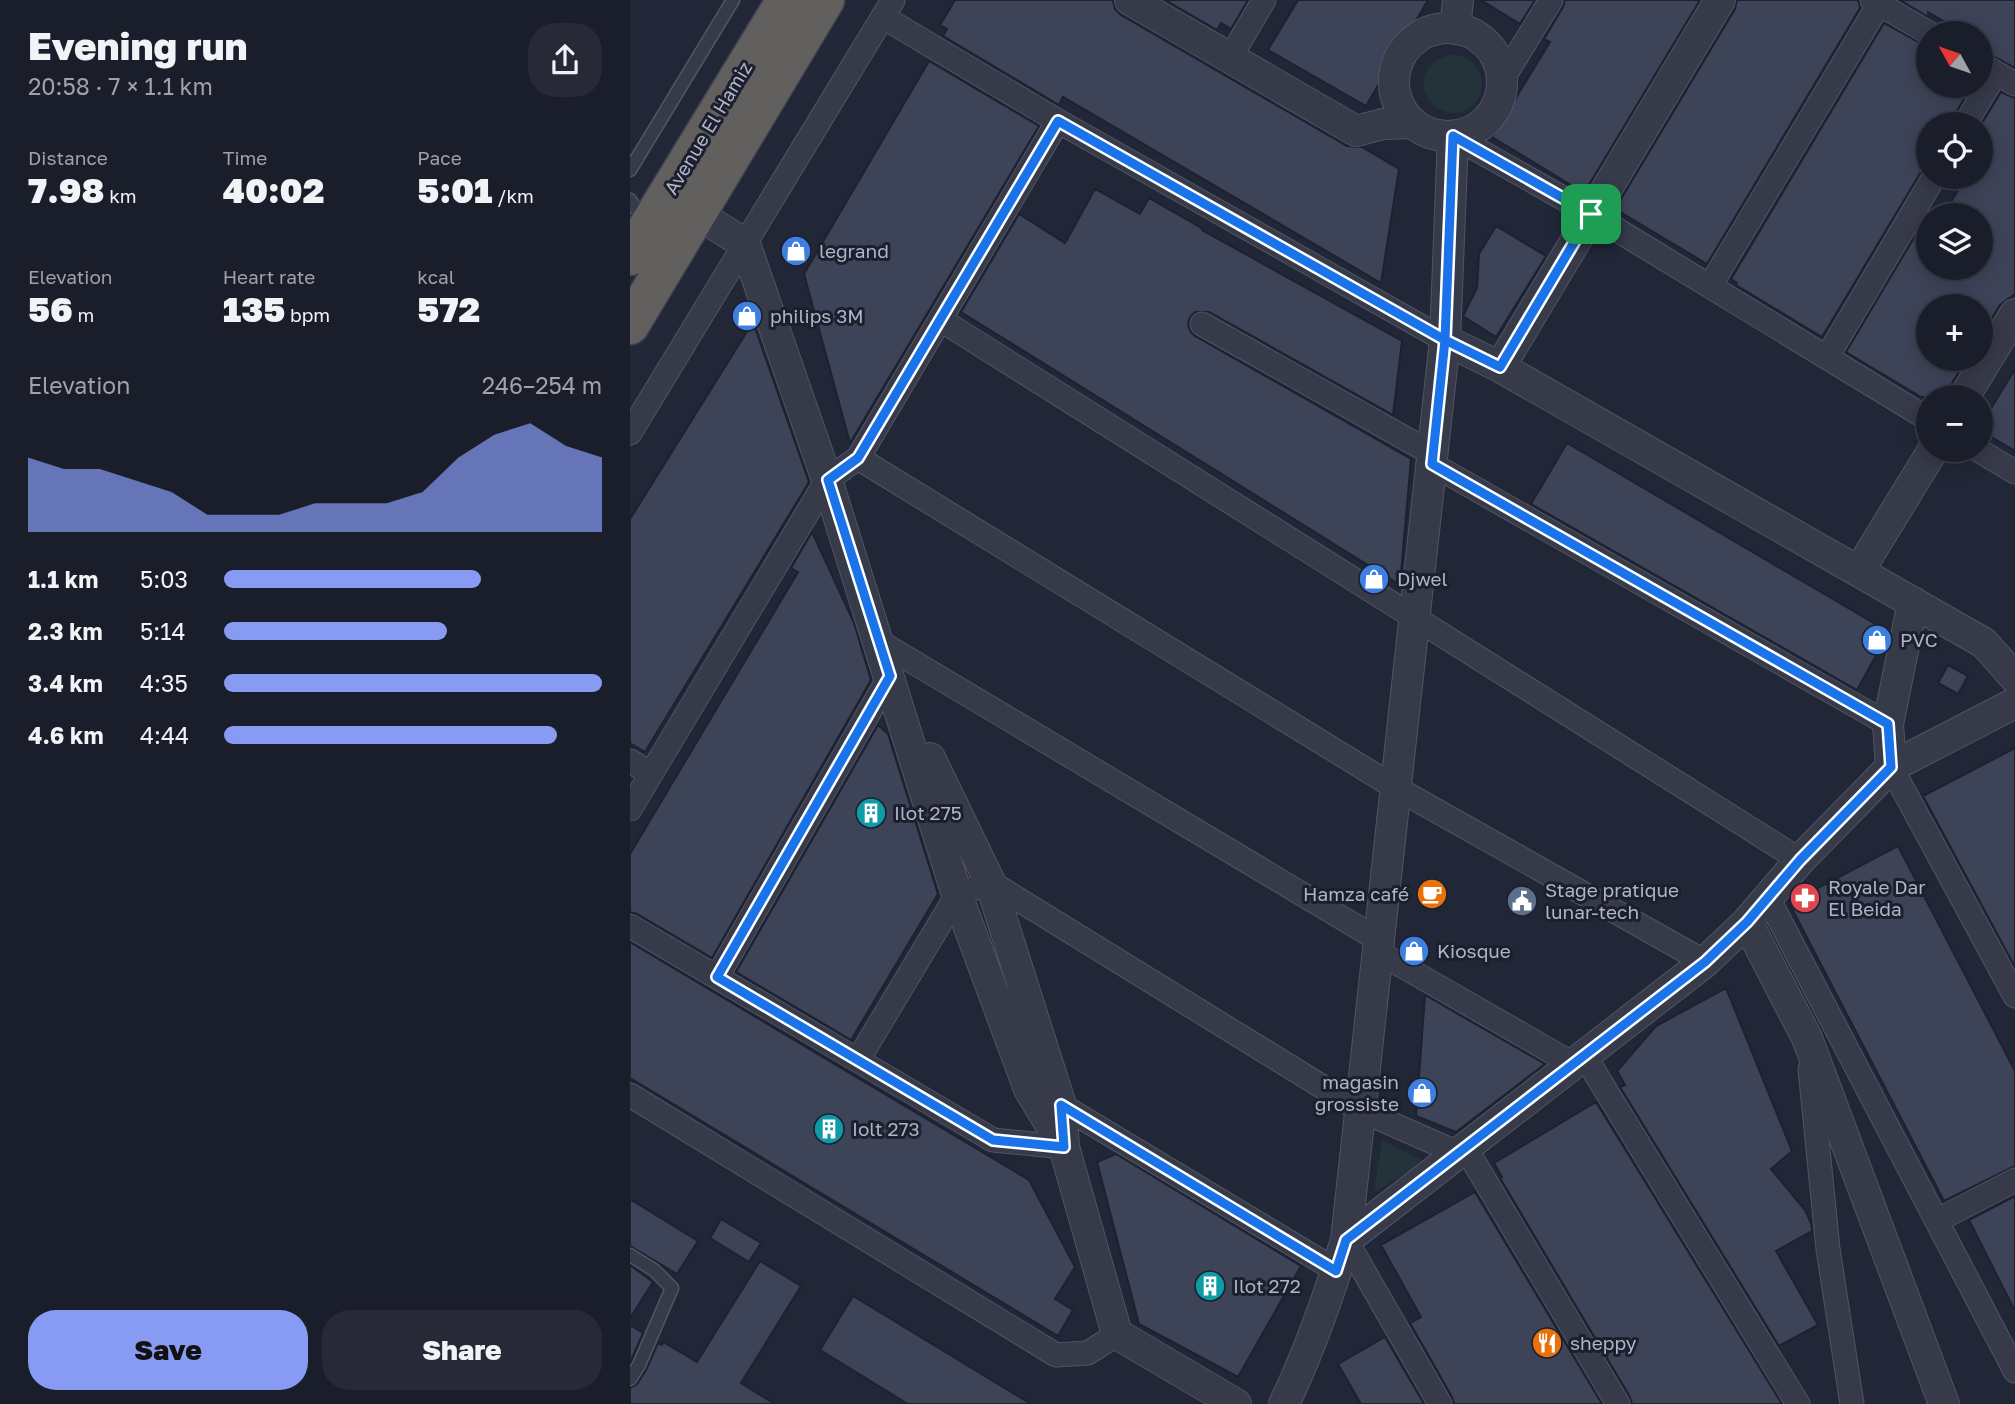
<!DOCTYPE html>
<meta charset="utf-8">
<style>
body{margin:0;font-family:"Golos Text",sans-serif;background:#272a36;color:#f1f3f6;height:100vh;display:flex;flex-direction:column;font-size:26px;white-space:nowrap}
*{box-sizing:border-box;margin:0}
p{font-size:23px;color:#9fa2a8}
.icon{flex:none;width:38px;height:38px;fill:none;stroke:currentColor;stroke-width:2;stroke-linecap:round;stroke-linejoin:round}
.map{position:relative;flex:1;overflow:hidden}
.side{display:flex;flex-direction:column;background:#1a1d2a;width:630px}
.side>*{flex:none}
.needle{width:46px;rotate:310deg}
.tools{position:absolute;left:1286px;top:21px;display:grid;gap:14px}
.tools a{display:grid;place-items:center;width:77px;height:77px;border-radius:50%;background:#1a1d2a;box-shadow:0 4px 18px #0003,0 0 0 2px #383b47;font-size:35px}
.pin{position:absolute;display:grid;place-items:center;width:60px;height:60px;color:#fff;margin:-30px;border-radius:14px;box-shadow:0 4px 10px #0006}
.round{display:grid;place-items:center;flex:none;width:74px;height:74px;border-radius:28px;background:#272a36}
.head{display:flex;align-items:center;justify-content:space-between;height:119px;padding:0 28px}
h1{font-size:38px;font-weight:800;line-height:52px}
.figures{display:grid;grid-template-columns:repeat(3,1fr);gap:10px;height:119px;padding:7px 28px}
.figures div{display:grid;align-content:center}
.figures b{font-size:35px;font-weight:800}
.figures small{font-size:19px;font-weight:400}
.figures p{font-size:19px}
.chart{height:196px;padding:14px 28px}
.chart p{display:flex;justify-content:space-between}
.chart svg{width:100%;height:126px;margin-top:7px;fill:#879bf3;opacity:.7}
.cta{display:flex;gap:14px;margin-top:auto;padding:14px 28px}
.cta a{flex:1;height:80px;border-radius:28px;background:#879bf3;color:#111;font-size:28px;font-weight:800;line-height:80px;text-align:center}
.cta a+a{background:#272a36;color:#f1f3f6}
ul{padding:0 28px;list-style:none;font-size:23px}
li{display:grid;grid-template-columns:112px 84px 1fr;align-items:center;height:52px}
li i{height:18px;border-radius:9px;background:#879bf3}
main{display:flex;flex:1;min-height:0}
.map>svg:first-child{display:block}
.green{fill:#243339}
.building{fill:#3e4458;stroke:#1d2130;stroke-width:2}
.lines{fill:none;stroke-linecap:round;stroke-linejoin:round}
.service-casing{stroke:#515464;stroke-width:15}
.minor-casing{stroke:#515464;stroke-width:25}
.tertiary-casing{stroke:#515464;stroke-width:32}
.trunk-casing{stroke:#3e4151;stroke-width:41}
.service{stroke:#363a49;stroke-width:12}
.minor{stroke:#363a49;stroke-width:23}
.tertiary{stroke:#363a49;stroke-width:30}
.trunk{stroke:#62605e;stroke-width:38}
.route-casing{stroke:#fff;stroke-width:14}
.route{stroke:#1a73e8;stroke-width:9}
.labels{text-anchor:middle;stroke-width:6;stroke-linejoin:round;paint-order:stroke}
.street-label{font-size:19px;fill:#b1b4c5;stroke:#1b1f2e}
.poi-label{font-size:19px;fill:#b1b4c5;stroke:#1b1f2e;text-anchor:start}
</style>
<main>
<section class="side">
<div class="head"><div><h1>Evening run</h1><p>20:58 · 7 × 1.1 km</p></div><a class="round"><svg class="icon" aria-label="share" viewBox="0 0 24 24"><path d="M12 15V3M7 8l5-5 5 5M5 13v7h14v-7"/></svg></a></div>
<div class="figures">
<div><p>Distance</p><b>7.98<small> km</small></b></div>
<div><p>Time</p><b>40:02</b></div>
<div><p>Pace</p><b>5:01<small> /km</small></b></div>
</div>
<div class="figures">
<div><p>Elevation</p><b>56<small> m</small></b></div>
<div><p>Heart rate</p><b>135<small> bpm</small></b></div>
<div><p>kcal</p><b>572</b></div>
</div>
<div class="chart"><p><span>Elevation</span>246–254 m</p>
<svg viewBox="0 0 160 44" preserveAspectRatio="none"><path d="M0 44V18L10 22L20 22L30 26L40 30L50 38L60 38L70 38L80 34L90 34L100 34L110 30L120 18L130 10L140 6L150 14L160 18V44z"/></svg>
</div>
<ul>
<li><b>1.1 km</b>5:03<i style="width:68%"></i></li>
<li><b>2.3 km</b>5:14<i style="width:59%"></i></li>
<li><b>3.4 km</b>4:35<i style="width:100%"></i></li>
<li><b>4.6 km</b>4:44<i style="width:88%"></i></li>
</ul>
<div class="cta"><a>Save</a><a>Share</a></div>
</section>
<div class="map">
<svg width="1385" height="1404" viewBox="0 0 1385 1404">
<rect width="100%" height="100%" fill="#222738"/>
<path class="green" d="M794 84a29 29 0 1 1 58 0a29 29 0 1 1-58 0Z
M752 1140 796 1162 744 1192Z"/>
<path class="building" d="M325 0H483L485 9 491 15 717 146 732 147 769 169 751 283 433 97 429 105 313 36 317 29 310 25Z
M535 0H618L601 29 591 23 587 30Z
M668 0H798L736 106 638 50Z
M851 0H905L890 24Z
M935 0H1070L954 193 862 137 920 42 914 39 933 7Z
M1107 0H1228L1230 8 1077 264 985 209 1105 9Z
M1270 0H1385V68L1351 50V33H1333L1298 12V17Z
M1254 23 1298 47V86H1342L1323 117 1321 124H1298V164L1292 170 1192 337 1106 285 1107 283 1101 279Z
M299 61 409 126 220 443 174 274Z
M1371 92 1385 98V294L1370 305 1351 336V306H1298V359H1337L1319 388 1317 397H1291L1216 352 1298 214V268H1351V215H1313L1336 177H1351V125Z
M465 189 510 214 519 198 573 229 572 230 772 341 763 415 579 312H565L560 317 558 323 560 331 565 336 781 459 770 585 331 312 389 214 435 243Z
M866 226 916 256 866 337 833 316 847 288 849 254Z
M123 322 179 482 15 752 0 743V519Z
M1385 369V451L1351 431V425Z
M937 443 1259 632 1227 690 901 504Z
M182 532 224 623 241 680 82 958 7 914 0 912V854L168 572 161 568Z
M1318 665 1338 676 1328 694 1308 683Z
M248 725 258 734 308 894 221 1040 106 972Z
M1385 748V967L1293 796Z
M1268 846 1385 1071V1166L1314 1201 1159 903Z
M0 942 399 1180 445 1267 425 1299 443 1310 428 1336 0 1078Z
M1096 988 1162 1151 1141 1169 1175 1210 1181 1223 1182 1231 1146 1251 1188 1325 1149 1346 990 1087 995 1085 987 1071 1026 1026Z
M795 995 915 1064 826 1132 786 1116Z
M966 1102 1152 1404H1002L1000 1397 870 1178 872 1177 864 1163Z
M486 1154 671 1266 608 1377 509 1324 467 1162Z
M845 1192 972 1404H824L822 1397 780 1323 791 1317 751 1245Z
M1385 1196V1311L1339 1220Z
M0 1199 68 1241 47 1274 0 1246Z
M91 1219 131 1243 119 1262 80 1238Z
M130 1261 171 1286 111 1383 145 1404H0V1388L7 1384 16 1370 28 1343 32 1345 33 1342 67 1362Z
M0 1265 23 1282 0 1318Z
M223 1296 401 1404H278L190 1350Z
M0 1325 13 1333 0 1363Z
M755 1337 794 1404H731L708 1364Z"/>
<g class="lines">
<g class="service-casing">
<path id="service" d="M0 170 103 0
M0 200 16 223
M0 1255 24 1270 42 1288 9 1365 0 1379"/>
</g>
<g class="minor-casing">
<path id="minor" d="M1242 0 1299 33
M253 17 428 121 815 340
M600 58 634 0
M1351 64 1385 84
M872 80 921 0
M1335 124 1366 73
M823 136 961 214 1298 419
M1080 286 1249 4
M311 320 1170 860
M572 324 803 454
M1197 357 1304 177
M0 433 263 0
M1348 450 1385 472
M228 458 766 788 1075 962
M802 464 1258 724
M248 641 749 940
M0 761 21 774
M1261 767 1385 996
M0 809 197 480 228 458 428 121
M1138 898 1385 1371
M0 926 363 1140 434 1147
M748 952 943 1064
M87 977 260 676
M954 1055 1168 1404
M228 1060 327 895 360 882 730 1110 828 1153
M1180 1069 1198 1249 1222 1404
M0 1095 426 1355 458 1353 487 1334
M431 1105 707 1271
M835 1147 988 1404
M1308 1220 1385 1180
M716 1240 810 1404"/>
</g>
<g class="tertiary-casing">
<path id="tertiary" d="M500 0 726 131 753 124 781 123
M764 82a54 54 0 1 1 108 0a54 54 0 1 1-108 0Z
M825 29 828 0
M66 213 115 244 197 480 327 895 399 1089 434 1147
M815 340 870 367 1354 643 1385 678
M870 367 1090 0
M1334 397 1385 314
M1229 571 1303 450
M300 758 360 882 431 1105 434 1147 487 1334 606 1404
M1261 767 1258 724 1283 602
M1117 922 1177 1038 1314 1404
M716 1240 1075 962 1117 922 1170 860 1261 767 1385 703
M654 1404C679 1352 699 1295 716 1240L815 340 823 136"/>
</g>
<g class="trunk-casing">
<path id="trunk" d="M0 256 156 0
M0 325 195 0"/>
</g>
<use href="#service" class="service"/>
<use href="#minor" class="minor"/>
<use href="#tertiary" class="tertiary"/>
<use href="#trunk" class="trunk"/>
</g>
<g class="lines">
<g class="route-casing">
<path id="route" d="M961 214 870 367 815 340 428 121 228 458 198 480 260 676 87 977 363 1140 434 1147 431 1105 706 1271 716 1240 1075 962 1117 922 1170 860 1261 767 1258 724 802 464 815 340 823 136 961 214"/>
</g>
<use href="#route" class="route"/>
</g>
<defs>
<g id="shop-disc" transform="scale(1.575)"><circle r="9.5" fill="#3f7fe0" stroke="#1b1f2e"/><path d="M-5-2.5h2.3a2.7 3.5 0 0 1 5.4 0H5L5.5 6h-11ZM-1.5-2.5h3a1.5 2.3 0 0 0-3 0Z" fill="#fff"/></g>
<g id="building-disc" transform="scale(1.575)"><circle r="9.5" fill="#0f9aa8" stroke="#1b1f2e"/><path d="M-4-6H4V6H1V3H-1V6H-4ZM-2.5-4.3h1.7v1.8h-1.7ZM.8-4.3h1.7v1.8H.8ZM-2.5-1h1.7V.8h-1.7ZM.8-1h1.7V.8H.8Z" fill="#fff"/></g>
<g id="cafe-disc" transform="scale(1.575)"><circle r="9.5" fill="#e8710a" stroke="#1b1f2e"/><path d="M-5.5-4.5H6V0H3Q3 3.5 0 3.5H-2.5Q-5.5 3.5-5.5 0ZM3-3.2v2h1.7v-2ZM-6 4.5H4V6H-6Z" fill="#fff"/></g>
<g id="pharmacy-disc" transform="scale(1.575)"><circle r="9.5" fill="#e0444e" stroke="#1b1f2e"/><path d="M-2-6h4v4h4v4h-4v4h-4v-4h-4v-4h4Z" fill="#fff"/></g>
<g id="civic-disc" transform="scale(1.575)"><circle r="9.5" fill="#5c6f8a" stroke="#1b1f2e"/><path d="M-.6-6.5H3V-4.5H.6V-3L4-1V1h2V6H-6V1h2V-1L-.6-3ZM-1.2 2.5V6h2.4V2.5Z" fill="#fff"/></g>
<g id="restaurant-disc" transform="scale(1.575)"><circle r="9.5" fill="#e8710a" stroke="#1b1f2e"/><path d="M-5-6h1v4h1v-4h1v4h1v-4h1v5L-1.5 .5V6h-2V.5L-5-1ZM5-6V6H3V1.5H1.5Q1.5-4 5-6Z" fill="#fff"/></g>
</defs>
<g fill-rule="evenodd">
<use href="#shop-disc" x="166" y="251"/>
<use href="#shop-disc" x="117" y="316"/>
<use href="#shop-disc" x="744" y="579"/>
<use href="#shop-disc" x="1247" y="640"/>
<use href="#building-disc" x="241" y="813"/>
<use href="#cafe-disc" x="802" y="894"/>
<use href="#pharmacy-disc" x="1175" y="898"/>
<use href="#civic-disc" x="892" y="901"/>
<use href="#shop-disc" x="784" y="951"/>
<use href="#shop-disc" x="792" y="1093"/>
<use href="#building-disc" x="199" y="1129"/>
<use href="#building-disc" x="580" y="1286"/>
<use href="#restaurant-disc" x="917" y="1343"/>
</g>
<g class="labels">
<g class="street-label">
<text transform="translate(78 128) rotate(-59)" y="7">Avenue El Hamiz</text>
</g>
<g class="poi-label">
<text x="189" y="258">legrand</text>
<text x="140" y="323">philips 3M</text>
<text x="767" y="586">Djwel</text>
<text x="1270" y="647">PVC</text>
<text x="264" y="820">Ilot 275</text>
<text x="1198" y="894">Royale Dar<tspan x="1198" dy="22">El Beida</tspan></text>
<text x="915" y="897">Stage pratique<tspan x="915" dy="22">lunar-tech</tspan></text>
<text x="779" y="901" text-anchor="end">Hamza café</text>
<text x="807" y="958">Kiosque</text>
<text x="769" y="1089" text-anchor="end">magasin<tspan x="769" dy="22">grossiste</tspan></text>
<text x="222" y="1136">Iolt 273</text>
<text x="603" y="1293">Ilot 272</text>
<text x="940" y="1350">sheppy</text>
</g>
</g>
</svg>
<div class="tools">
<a><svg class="needle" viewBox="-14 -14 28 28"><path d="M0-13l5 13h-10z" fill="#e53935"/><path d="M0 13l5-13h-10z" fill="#9fa2a8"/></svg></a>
<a><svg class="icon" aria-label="locate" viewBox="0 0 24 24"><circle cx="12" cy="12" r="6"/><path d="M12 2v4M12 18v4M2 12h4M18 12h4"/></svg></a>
<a><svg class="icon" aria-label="layers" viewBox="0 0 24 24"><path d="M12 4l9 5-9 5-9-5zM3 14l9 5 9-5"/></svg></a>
<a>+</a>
<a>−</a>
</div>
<div class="pin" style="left:961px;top:214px;background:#1e9e55"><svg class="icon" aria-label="arrive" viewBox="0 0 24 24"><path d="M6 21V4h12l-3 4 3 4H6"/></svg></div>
</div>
</main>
